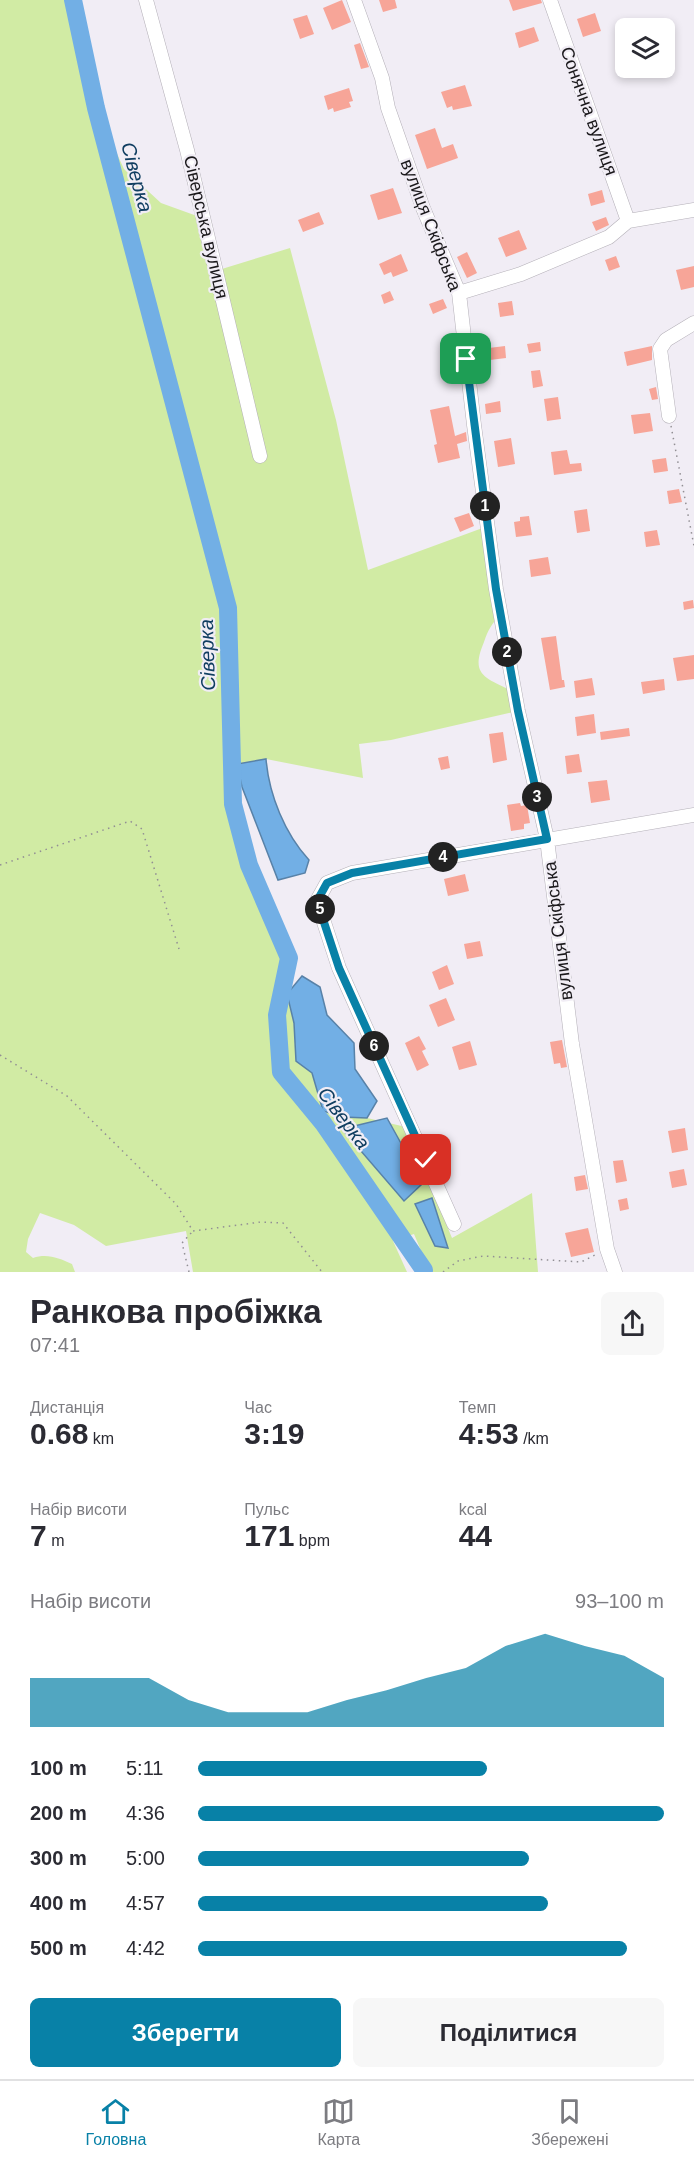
<!DOCTYPE html>
<html lang="uk">
<meta charset="utf-8">
<style>
body{margin:0;font-family:Arial,sans-serif;background:#f7f7f7;color:#2b2b33;height:100vh;display:flex;flex-direction:column;font-size:22px;white-space:nowrap}
*{box-sizing:border-box;margin:0}
p{font-size:20px;color:#7c7c81}
.icon{flex:none;width:33px;height:33px;fill:none;stroke:currentColor;stroke-width:2;stroke-linecap:round;stroke-linejoin:round}
.map{position:relative;height:1272px;overflow:hidden}
.drawer{display:flex;flex-direction:column;background:#fff;flex:1}
.drawer>*{flex:none}
.tools{position:absolute;left:615px;top:18px;display:grid;gap:12px}
.tools a{display:grid;place-items:center;width:60px;height:60px;border-radius:9px;background:#fff;box-shadow:0 3px 9px #0003;font-size:30px}
.pin{position:absolute;display:grid;place-items:center;width:51px;height:51px;color:#fff;margin:-26px;border-radius:12px;box-shadow:0 3px 9px #0006}
.km{position:absolute;width:30px;height:30px;margin:-15px;border-radius:50%;background:#222;color:#fff;font-size:16px;line-height:30px;text-align:center}
.round{display:grid;place-items:center;flex:none;width:63px;height:63px;border-radius:9px;background:#f7f7f7}
.headline{display:flex;align-items:center;justify-content:space-between;height:102px;padding:0 30px}
h1{font-size:33px;font-weight:700;line-height:45px}
.stats{display:grid;grid-template-columns:repeat(3,1fr);gap:9px;height:102px;padding:6px 30px}
.stats div{display:grid;align-content:center}
.stats b{font-size:30px;font-weight:700}
.stats small{font-size:16px;font-weight:400}
.stats p{font-size:16px}
.chart{height:168px;padding:12px 30px}
.chart p{display:flex;justify-content:space-between}
.chart svg{width:100%;height:108px;margin-top:6px;fill:#0881a7;opacity:.7}
.action{display:flex;gap:12px;margin-top:auto;padding:12px 30px}
.action a{flex:1;height:69px;border-radius:9px;background:#0881a7;color:#fff;font-size:24px;font-weight:700;line-height:69px;text-align:center}
.action a+a{background:#f7f7f7;color:#2b2b33}
ul{padding:0 30px;list-style:none;font-size:20px}
li{display:grid;grid-template-columns:96px 72px 1fr;align-items:center;height:45px}
li i{height:15px;border-radius:8px;background:#0881a7}
.dock{display:flex;justify-content:space-around;align-items:center;height:84px;border-top:2px solid #e1e1e2;background:#fff;font-size:16px;color:#7c7c81}
.dock a{display:grid;justify-items:center;gap:3px}
.dock .selected{color:#0881a7}
.map>svg:first-child{display:block}
.green{fill:#d1eba4}
.water{fill:#72afe5;stroke:#5882a8;stroke-width:1.5}
.lines{fill:none;stroke-linecap:round;stroke-linejoin:round}
.river{stroke:#72afe5;stroke-width:18}
.building{fill:#f7a598}
.minor-casing{stroke:#b4b0b8;stroke-width:15}
.path{stroke:#928f94;stroke-width:1.5;stroke-dasharray:1.5 4.5;stroke-linecap:butt}
.minor{stroke:#fff;stroke-width:14}
.route-casing{stroke:#fff;stroke-width:12}
.route{stroke:#0881a7;stroke-width:8}
.labels{text-anchor:middle;stroke-width:4.5;stroke-linejoin:round;paint-order:stroke}
.street-label{font-size:18px;fill:#1a181b;stroke:#f1edf5}
.water-label{font-size:20px;font-style:italic;fill:#103e61;stroke:#f1edf5}
</style>
<div class="map">
<svg width="694" height="1272" viewBox="0 0 694 1272">
<rect width="100%" height="100%" fill="#f1edf5"/>
<path class="green" d="M0 0H73L86 62 87 89 124 169 161 203 197 216 212 272 290 248 336 420 368 570 488 526 501 614C492 623 488 630 484 642 471 673 482 677 510 690L518 711 391 740 359 744 363 778 266 759 225 766 249 865 289 958 287 994 294 1023 296 1061 312 1073 323 1111 343 1117 367 1118 406 1127 452 1238 532 1193 538 1272H430L414 1234 393 1241 407 1272H193L186 1231 106 1246 74 1225 40 1213 28 1239 26 1252 33 1258C47 1253 59 1258 72 1264L75 1272H0Z"/>
<path class="water" d="M266 759C269 795 285 834 309 860L305 873 278 880 242 787 237 764Z
M302 976 320 987 327 1015 354 1043 355 1069 377 1101 367 1118 343 1117 323 1111 312 1073 296 1061 294 1023 287 994Z
M387 1118 423 1183 404 1201 342 1129Z
M432 1198 448 1248 435 1246 415 1204Z"/>
<g class="lines">
<path class="river" d="M73 0 96 108 228 608 233 804 249 865 289 958 277 1015 281 1072 323 1123 424 1270"/>
</g>
<path class="building" d="M342 0 351 22 332 30 323 8Z
M379 0H395L397 8 383 12Z
M509 0H541L542 3 513 11Z
M595 13 601 31 583 37 577 19Z
M307 15 314 34 300 39 293 19Z
M534 27 539 41 519 48 515 33Z
M360 43 369 67 361 69 354 45Z
M465 85 472 106 453 110 452 106 447 108 441 92Z
M349 88 353 101 349 102 351 107 334 112 333 108 328 110 324 96Z
M435 128 442 148 453 144 458 158 427 169 415 135Z
M393 188 402 213 378 220 370 195Z
M602 190 605 202 591 206 588 194Z
M319 212 324 224 303 232 298 220Z
M606 217 609 225 596 231 592 222Z
M519 230 527 249 506 257 498 238Z
M467 252 477 273 467 278 457 257Z
M401 254 408 271 393 277 391 272 384 275 379 264Z
M616 256 620 267 609 271 605 260Z
M694 266V287L681 290 676 270Z
M390 291 394 300 384 304 381 295Z
M443 299 447 308 433 314 429 304Z
M512 301 514 315 500 317 498 303Z
M540 342 541 351 529 353 527 344Z
M505 346 506 358 490 360 489 348Z
M652 346V360L627 366 624 352Z
M540 370 543 386 533 388 531 371Z
M656 387 658 399 652 400 649 389Z
M558 397 561 419 547 421 544 399Z
M500 401 501 412 486 414 485 404Z
M449 406 455 436 466 432 467 441 457 444 460 458 438 463 434 445 437 444 430 410Z
M650 413 653 431 634 434 631 415Z
M511 438 515 464 498 467 494 441Z
M567 450 570 464 581 463 582 471 554 475 551 452Z
M666 458 668 471 654 473 652 460Z
M679 489 682 502 669 504 667 491Z
M587 509 590 531 577 533 574 511Z
M469 513 474 526 460 532 454 518Z
M529 516 532 535 516 537 514 522 520 521V517Z
M657 530 660 545 646 547 644 532Z
M548 557 551 574 531 577 529 560Z
M693 600 694 608 684 610 683 602Z
M556 636 562 680H564L565 687 550 690 541 638Z
M694 655V679L677 681 673 658Z
M592 678 595 695 576 698 574 681Z
M664 679 665 690 643 694 641 682Z
M594 714 596 733 577 736 575 717Z
M629 728 630 736 601 740 600 732Z
M503 732 507 760 493 763 489 734Z
M579 754 582 772 567 774 565 756Z
M448 756 450 768 441 770 438 758Z
M607 780 610 800 591 803 588 782Z
M520 803 521 806 527 805 530 823 524 824V829L511 831 507 805Z
M465 874 469 891 448 896 444 879Z
M480 941 483 956 467 959 464 944Z
M447 965 454 984 439 990 432 972Z
M446 998 455 1020 438 1027 429 1005Z
M419 1036 426 1049 422 1051 429 1065 417 1071 405 1043Z
M562 1040 567 1067 561 1068 560 1063 554 1064 550 1042Z
M470 1041 477 1065 459 1070 452 1047Z
M685 1128 688 1150 672 1153 668 1131Z
M623 1160 627 1181 616 1183 613 1161Z
M684 1169 687 1185 672 1188 669 1172Z
M585 1175 588 1189 576 1191 574 1177Z
M627 1198 629 1209 620 1211 618 1200Z
M588 1228 594 1252 571 1257 565 1233Z"/>
<g class="lines">
<g class="minor-casing">
<path id="minor" d="M146 0 187 150 260 456
M354 0 382 78 388 108 423 208 459 293 474 425 496 589 518 711 547 839 572 1044 607 1249 615 1272
M550 0 628 221
M459 293 521 274 609 237 628 221 694 210
M669 416 660 349 666 340 694 323
M454 1224 339 968 317 901 327 883 352 873 694 815"/>
</g>
<path class="path" d="M671 426 694 546
M0 865 130 821 142 829 179 949
M0 1055 67 1096 176 1204 193 1231 261 1222 283 1223 322 1272
M189 1272 182 1243 192 1232
M443 1272 458 1261 483 1256 581 1262 595 1255"/>
<use href="#minor" class="minor"/>
</g>
<g class="lines">
<g class="route-casing">
<path id="route" d="M426 1160 339 968 317 901 327 883 352 873 547 839 518 711 496 589 466 359"/>
</g>
<use href="#route" class="route"/>
</g>
<g class="labels">
<g class="street-label">
<text transform="translate(589 111) rotate(70)" y="6">Сонячна вулиця</text>
<text transform="translate(431 225) rotate(69)" y="6">вулиця Скіфська</text>
<text transform="translate(206 227) rotate(77)" y="6">Сіверська вулиця</text>
<text transform="translate(558 931) rotate(-97)" y="6">вулиця Скіфська</text>
</g>
<g class="water-label">
<text transform="translate(137 177) rotate(75)" y="7">Сіверка</text>
<text transform="translate(207 655) rotate(-92)" y="7">Сіверка</text>
<text transform="translate(344 1118) rotate(53)" y="7">Сіверка</text>
</g>
</g>
</svg>
<div class="tools">
<a><svg class="icon" aria-label="layers" viewBox="0 0 24 24"><path d="M12 4l9 5-9 5-9-5zM3 14l9 5 9-5"/></svg></a>
</div>
<div class="pin" style="left:466px;top:359px;background:#1e9e55"><svg class="icon" aria-label="arrive" viewBox="0 0 24 24"><path d="M6 21V4h12l-3 4 3 4H6"/></svg></div>
<div class="pin" style="left:426px;top:1160px;background:#d93025"><svg class="icon" aria-label="check" viewBox="0 0 24 24"><path d="M5 12l5 5 9-10"/></svg></div>
<b class="km" style="left:485px;top:506px">1</b>
<b class="km" style="left:507px;top:652px">2</b>
<b class="km" style="left:537px;top:797px">3</b>
<b class="km" style="left:443px;top:857px">4</b>
<b class="km" style="left:320px;top:909px">5</b>
<b class="km" style="left:374px;top:1046px">6</b>
</div>
<section class="drawer">
<div class="headline"><div><h1>Ранкова пробіжка</h1><p>07:41</p></div><a class="round"><svg class="icon" aria-label="share" viewBox="0 0 24 24"><path d="M12 15V3M7 8l5-5 5 5M5 13v7h14v-7"/></svg></a></div>
<div class="stats">
<div><p>Дистанція</p><b>0.68<small> km</small></b></div>
<div><p>Час</p><b>3:19</b></div>
<div><p>Темп</p><b>4:53<small> /km</small></b></div>
</div>
<div class="stats">
<div><p>Набір висоти</p><b>7<small> m</small></b></div>
<div><p>Пульс</p><b>171<small> bpm</small></b></div>
<div><p>kcal</p><b>44</b></div>
</div>
<div class="chart"><p><span>Набір висоти</span>93–100 m</p>
<svg viewBox="0 0 160 44" preserveAspectRatio="none"><path d="M0 44V24L10 24L20 24L30 24L40 33L50 38L60 38L70 38L80 33L90 29L100 24L110 20L120 11L130 6L140 11L150 15L160 24V44z"/></svg>
</div>
<ul>
<li><b>100 m</b>5:11<i style="width:62%"></i></li>
<li><b>200 m</b>4:36<i style="width:100%"></i></li>
<li><b>300 m</b>5:00<i style="width:71%"></i></li>
<li><b>400 m</b>4:57<i style="width:75%"></i></li>
<li><b>500 m</b>4:42<i style="width:92%"></i></li>
</ul>
<div class="action"><a>Зберегти</a><a>Поділитися</a></div>
</section>
<nav class="dock">
<a class="selected"><svg class="icon" aria-label="home" viewBox="0 0 24 24"><path d="M3 11l9-7 9 7M6 9v11h12V9"/></svg>Головна</a>
<a><svg class="icon" aria-label="map" viewBox="0 0 24 24"><path d="M3 6l6-2 6 2 6-2v14l-6 2-6-2-6 2zM9 4v14M15 6v14"/></svg>Карта</a>
<a><svg class="icon" aria-label="saved" viewBox="0 0 24 24"><path d="M7 4h10v16l-5-4-5 4z"/></svg>Збережені</a>
</nav>
